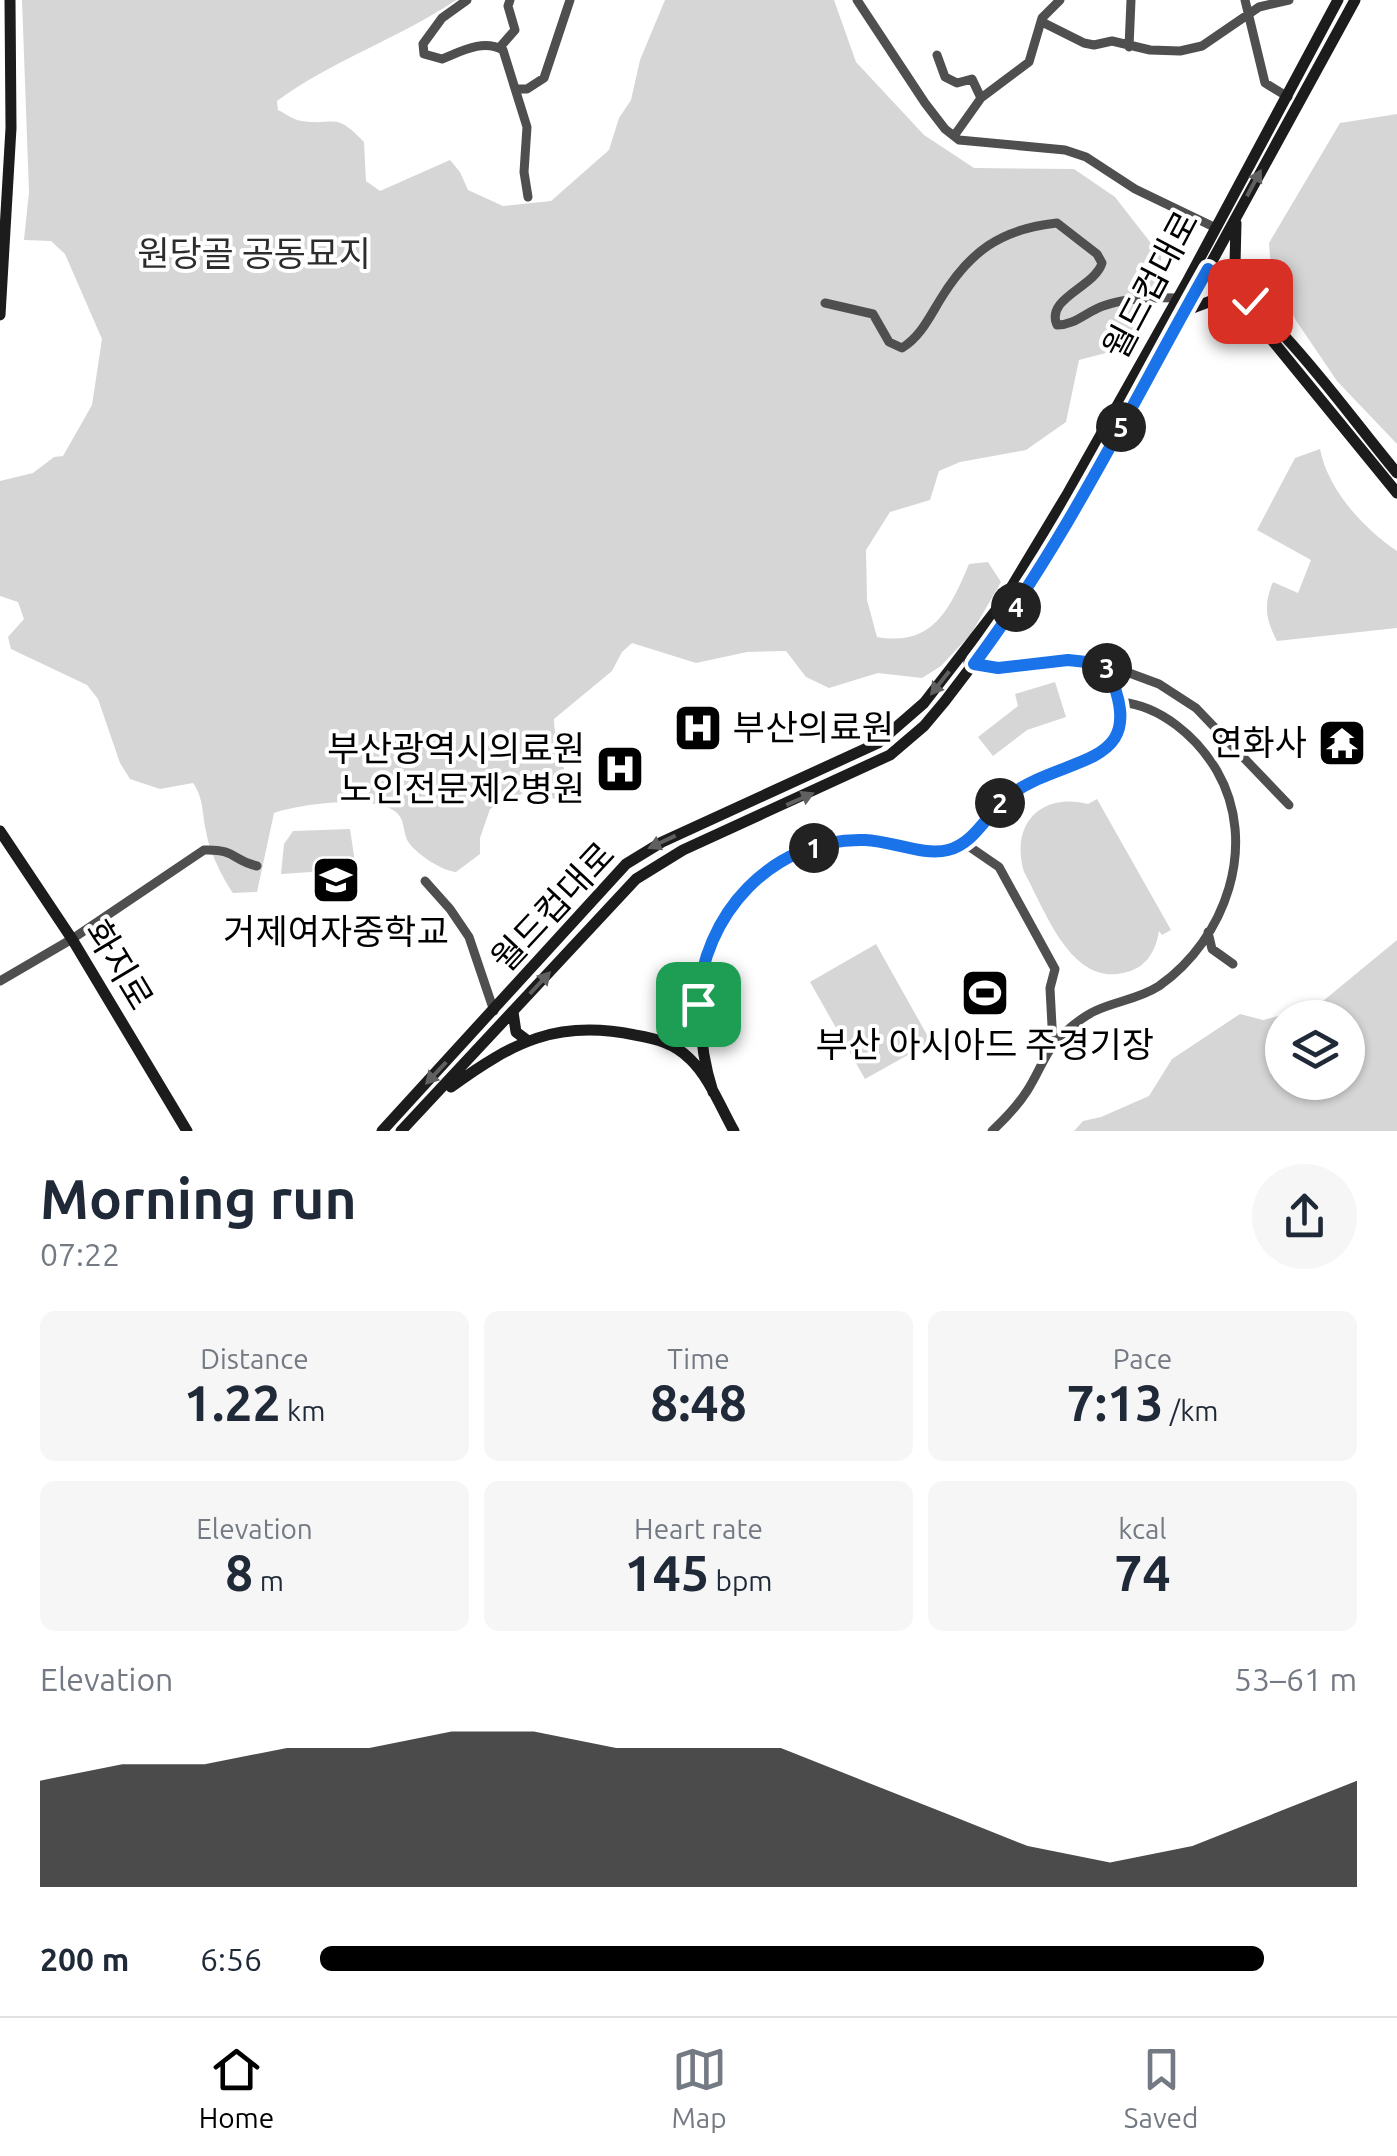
<!DOCTYPE html>
<meta charset="utf-8">
<style>
body{margin:0;font-family:Ubuntu,"Noto Sans KR",sans-serif;background:#f6f6f7;color:#1f2937;height:100vh;display:flex;flex-direction:column;font-size:38px;white-space:nowrap}
*{box-sizing:border-box;margin:0}
p{font-size:32px;color:#747a83}
.icon{flex:none;width:55px;height:55px;fill:none;stroke:currentColor;stroke-width:2;stroke-linecap:round;stroke-linejoin:round}
.map{position:relative;height:1131px;overflow:hidden}
.drawer{display:flex;flex-direction:column;background:#fff;flex:1}
.drawer>*{flex:none}
.controls{position:absolute;left:1265px;top:1000px;display:grid;gap:20px}
.controls a{display:grid;place-items:center;width:100px;height:100px;border-radius:50%;background:#fff;box-shadow:0 2px 8px #0004;font-size:50px}
.pin{position:absolute;display:grid;place-items:center;width:85px;height:85px;color:#fff;margin:-42px;border-radius:20px;box-shadow:0 5px 15px #0006}
.km{position:absolute;width:50px;height:50px;margin:-25px;border-radius:50%;background:#222;color:#fff;font-size:28px;line-height:50px;text-align:center}
.round{display:grid;place-items:center;flex:none;width:105px;height:105px;border-radius:52px;background:#f6f6f7}
.overview{display:flex;align-items:center;justify-content:space-between;height:170px;padding:0 40px}
h1{font-size:55px;font-weight:600;line-height:75px}
.stats{display:grid;grid-template-columns:repeat(3,1fr);gap:15px;height:170px;padding:10px 40px}
.stats div{display:grid;align-content:center;border-radius:15px;background:#f6f6f7;text-align:center}
.stats b{font-size:50px;font-weight:600}
.stats small{font-size:28px;font-weight:400}
.stats p{font-size:28px}
.chart{height:280px;padding:20px 40px}
.chart p{display:flex;justify-content:space-between}
.chart svg{width:100%;height:180px;margin-top:10px;fill:#000;opacity:.7}
ul{padding:0 40px;list-style:none;font-size:32px}
li{display:grid;grid-template-columns:160px 120px 1fr;align-items:center;height:75px}
li i{height:25px;border-radius:12px;background:#000}
.dock{display:flex;justify-content:space-around;align-items:center;height:140px;border-top:2px solid #e0e1e3;background:#fff;font-size:28px;color:#747a83}
.dock a{display:grid;justify-items:center;gap:5px}
.dock .selected{color:#000}
.map>svg:first-child{display:block}
.green{fill:#d6d6d6;fill-rule:evenodd}
.lines{fill:none;stroke-linecap:round;stroke-linejoin:round}
.street{stroke:#4f4f4f;stroke-width:9}
.secondary{stroke:#1c1c1c;stroke-width:11}
.oneway{fill:#606060}
.route-casing{stroke:#fff;stroke-width:20}
.route{stroke:#1a73e8;stroke-width:12}
.labels{text-anchor:middle;stroke-width:8;stroke-linejoin:round;paint-order:stroke}
.park-label{font-size:35px;fill:#2d2d2d;stroke:#fff}
.street-label{font-size:35px;fill:#000;stroke:#fff}
.poi-label{font-size:35px;fill:#000;stroke:#fff;text-anchor:end}
</style>
<div class="map">
<svg width="1397" height="1131" viewBox="0 0 1397 1131">
<rect width="100%" height="100%" fill="#fff"/>
<path class="green" d="M22 0H456C400 38 331 61 277 101L278 110C286 114 294 120 302 121 337 126 334 111 364 142L366 181 380 191 450 160 460 172 468 190 503 206 551 201 609 150 619 118 631 100 640 60 665 0H834L856 62 924 135 974 168 1074 169 1115 197 1161 256 1162 277 1147 315 1145 328 1125 348 1079 360 1066 422 1026 450 960 462 939 471 930 500 890 512 866 550 867 600 877 637C933 647 950 609 969 564L988 562 1001 582 971 634 941 666 922 678 878 673 829 688 806 677 786 651 747 652 696 663 632 643 622 652 612 671 554 719C554 742 565 766 569 790L554 799 536 787 490 809 480 838V854L456 872C441 870 419 856 409 843 403 835 405 821 398 814 380 793 298 804 274 813L257 892 233 893C222 877 209 851 206 831 202 813 204 799 193 783L160 789 130 779 120 763 98 699 87 685 11 649 8 637 24 619 18 602 0 596V481L33 473 54 457 63 456 92 405 102 339 65 254 51 241 24 240 29 192Z
M1397 114V444L1337 381 1295 319 1271 269 1269 243 1340 123Z
M1320 449C1328 490 1363 528 1397 551V628L1277 641C1266 620 1263 605 1273 582L1298 593 1311 560 1257 530 1295 458Z
M1055 682 1066 717 1027 730 993 756 978 737 1018 706 1015 694Z
M1097 799 1171 930 1162 935 1159 931C1156 950 1147 967 1127 972 1071 989 1045 909 1024 872 1010 825 1040 792 1088 804Z
M350 829 356 869 281 874 284 844 293 831Z
M1397 940V1131H1074L1083 1121 1101 1117 1149 1096 1172 1059 1240 1014 1263 1020 1317 1006ZM1282 1018H1348V1082H1282Z
M876 944 931 1042 865 1079 810 982Z"/>
<g class="lines">
<path class="street" d="M467 0 442 18 423 44 424 54 442 59C462 51 483 39 503 50L527 127 524 172 528 197
M857 0 925 103 945 129 959 140 1065 150 1086 157 1135 189 1214 227
M1245 0 1265 83 1288 97
M1042 22 1084 43 1094 45 1112 41 1150 50 1180 51 1202 46 1259 7 1289 0
M500 47 515 30 508 6 510 0
M1129 47 1131 0
M937 55 945 77 957 83 972 79 981 98
M516 89H527L544 78 570 0
M954 136 981 98 1029 62 1042 18 1060 0
M825 303 873 314 889 342 902 348C920 337 929 318 940 300 969 252 1000 229 1057 223L1097 254 1102 263C1095 287 1045 298 1057 325 1075 325 1086 312 1103 306 1125 298 1154 297 1178 298
M1105 664 1159 684 1196 708 1289 805
M964 843 999 867 1055 969 1050 988 1053 1045
M425 881 450 909 469 937 494 1011
M1208 932 1212 949 1233 964
M0 981 72 939 204 850C237 849 231 860 257 866
M992 1131C1005 1119 1018 1105 1027 1091 1040 1071 1046 1049 1064 1033 1073 1025 1084 1016 1095 1011 1116 1001 1139 999 1159 986 1226 939 1259 844 1217 771 1197 737 1161 706 1121 702"/>
<path class="secondary" d="M1236 223 1235 264 1254 299
M1204 267C1278 312 1341 406 1397 473
M1200 277 1228 296 1258 323 1397 493
M1187 310 1211 301 1235 305
M0 315 11 128 10 0
M0 831 72 939 187 1131
M513 1012 516 1032 528 1041
M451 1087C513 1042 557 1019 635 1035 657 1039 674 1043 690 1059 709 1077 721 1108 734 1131
M713 1092C677 978 716 852 851 840 882 837 924 857 949 850 977 842 988 811 1011 795 1070 751 1155 770 1105 664L1068 660 998 668 969 662
M382 1131 626 864 662 842 878 743 924 703 1003 601 1068 493 1187 282 1338 0
M401 1131 636 879 683 850 890 755 924 726 945 701 1015 609 1083 497 1355 0"/>
</g>
<defs><path id="oneway-solid" d="M-6-.8H1V-3.2L6.5 0L1 3.2V.8H-6Z" transform="scale(2.5)"/></defs>
<g class="oneway">
<use href="#oneway-solid" transform="translate(1254 183) rotate(-62)"/>
<use href="#oneway-solid" transform="translate(940 683) rotate(128)"/>
<use href="#oneway-solid" transform="translate(800 799) rotate(-24)"/>
<use href="#oneway-solid" transform="translate(662 842) rotate(155)"/>
<use href="#oneway-solid" transform="translate(540 983) rotate(-47)"/>
<use href="#oneway-solid" transform="translate(436 1073) rotate(133)"/>
</g>
<g class="lines">
<g class="route-casing">
<path id="route" d="M698 1004C702 915 772 837 865 840 892 841 923 856 948 850 976 843 988 811 1010 795 1069 752 1156 770 1105 664L1068 660 998 668 974 664C1066 541 1132 403 1208 269L1250 301"/>
</g>
<use href="#route" class="route"/>
</g>
<defs>
<g id="hospital-square" transform="scale(2.5)"><rect x="-9" y="-9" width="18" height="18" rx="4" fill="#000" stroke="#fff"/><path d="M-5-5h3v3.5h4V-5h3V5h-3V1.5h-4V5h-3Z" fill="#fff"/></g>
<g id="temple-square" transform="scale(2.5)"><rect x="-9" y="-9" width="18" height="18" rx="4" fill="#000" stroke="#fff"/><path d="M0-6L5-2H3V0L6.5 2.5H4V6H1.5V3h-3V6H-4V2.5H-6.5L-3 0V-2H-5Z" fill="#fff"/></g>
<g id="school-square" transform="scale(2.5)"><rect x="-9" y="-9" width="18" height="18" rx="4" fill="#000" stroke="#fff"/><path d="M0-5L7-2L0 1L-7-2ZM-4 1L0 2.5L4 1V4Q0 6-4 4Z" fill="#fff"/></g>
<g id="stadium-square" transform="scale(2.5)"><rect x="-9" y="-9" width="18" height="18" rx="4" fill="#000" stroke="#fff"/><path d="M0-5a6.5 5 0 1 0 0 10a6.5 5 0 1 0 0-10ZM-3.5-1.8h7v3.6h-7Z" fill="#fff"/></g>
</defs>
<g fill-rule="evenodd">
<use href="#hospital-square" x="698" y="728"/>
<use href="#temple-square" x="1342" y="743"/>
<use href="#hospital-square" x="620" y="769"/>
<use href="#school-square" x="336" y="880"/>
<use href="#stadium-square" x="985" y="993"/>
</g>
<g class="labels">
<g class="park-label">
<text x="254" y="266">원당골 공동묘지</text>
</g>
<g class="street-label">
<text transform="translate(1151 285) rotate(-62)" y="12">월드컵대로</text>
<text transform="translate(553 907) rotate(-47)" y="12">월드컵대로</text>
<text transform="translate(119 965) rotate(59)" y="12">화지로</text>
</g>
<g class="poi-label">
<text x="733" y="740" text-anchor="start">부산의료원</text>
<text x="1307" y="755">연화사</text>
<text x="585" y="761">부산광역시의료원<tspan x="585" dy="40">노인전문제2병원</tspan></text>
<text x="336" y="944" text-anchor="middle">거제여자중학교</text>
<text x="985" y="1057" text-anchor="middle">부산 아시아드 주경기장</text>
</g>
</g>
</svg>
<div class="controls">
<a><svg class="icon" aria-label="layers" viewBox="0 0 24 24"><path d="M12 4l9 5-9 5-9-5zM3 14l9 5 9-5"/></svg></a>
</div>
<div class="pin" style="left:698px;top:1004px;background:#1e9e55"><svg class="icon" aria-label="arrive" viewBox="0 0 24 24"><path d="M6 21V4h12l-3 4 3 4H6"/></svg></div>
<div class="pin" style="left:1250px;top:301px;background:#d93025"><svg class="icon" aria-label="check" viewBox="0 0 24 24"><path d="M5 12l5 5 9-10"/></svg></div>
<b class="km" style="left:814px;top:848px">1</b>
<b class="km" style="left:1000px;top:803px">2</b>
<b class="km" style="left:1107px;top:668px">3</b>
<b class="km" style="left:1016px;top:607px">4</b>
<b class="km" style="left:1121px;top:427px">5</b>
</div>
<section class="drawer">
<div class="overview"><div><h1>Morning run</h1><p>07:22</p></div><a class="round"><svg class="icon" aria-label="share" viewBox="0 0 24 24"><path d="M12 15V3M7 8l5-5 5 5M5 13v7h14v-7"/></svg></a></div>
<div class="stats">
<div><p>Distance</p><b>1.22<small> km</small></b></div>
<div><p>Time</p><b>8:48</b></div>
<div><p>Pace</p><b>7:13<small> /km</small></b></div>
</div>
<div class="stats">
<div><p>Elevation</p><b>8<small> m</small></b></div>
<div><p>Heart rate</p><b>145<small> bpm</small></b></div>
<div><p>kcal</p><b>74</b></div>
</div>
<div class="chart"><p><span>Elevation</span>53–61 m</p>
<svg viewBox="0 0 160 44" preserveAspectRatio="none"><path d="M0 44V18L10 14L20 14L30 10L40 10L50 6L60 6L70 10L80 10L90 10L100 18L110 26L120 34L130 38L140 34L150 26L160 18V44z"/></svg>
</div>
<ul>
<li><b>200 m</b>6:56<i style="width:91%"></i></li>
</ul>
</section>
<nav class="dock">
<a class="selected"><svg class="icon" aria-label="home" viewBox="0 0 24 24"><path d="M3 11l9-7 9 7M6 9v11h12V9"/></svg>Home</a>
<a><svg class="icon" aria-label="map" viewBox="0 0 24 24"><path d="M3 6l6-2 6 2 6-2v14l-6 2-6-2-6 2zM9 4v14M15 6v14"/></svg>Map</a>
<a><svg class="icon" aria-label="saved" viewBox="0 0 24 24"><path d="M7 4h10v16l-5-4-5 4z"/></svg>Saved</a>
</nav>
